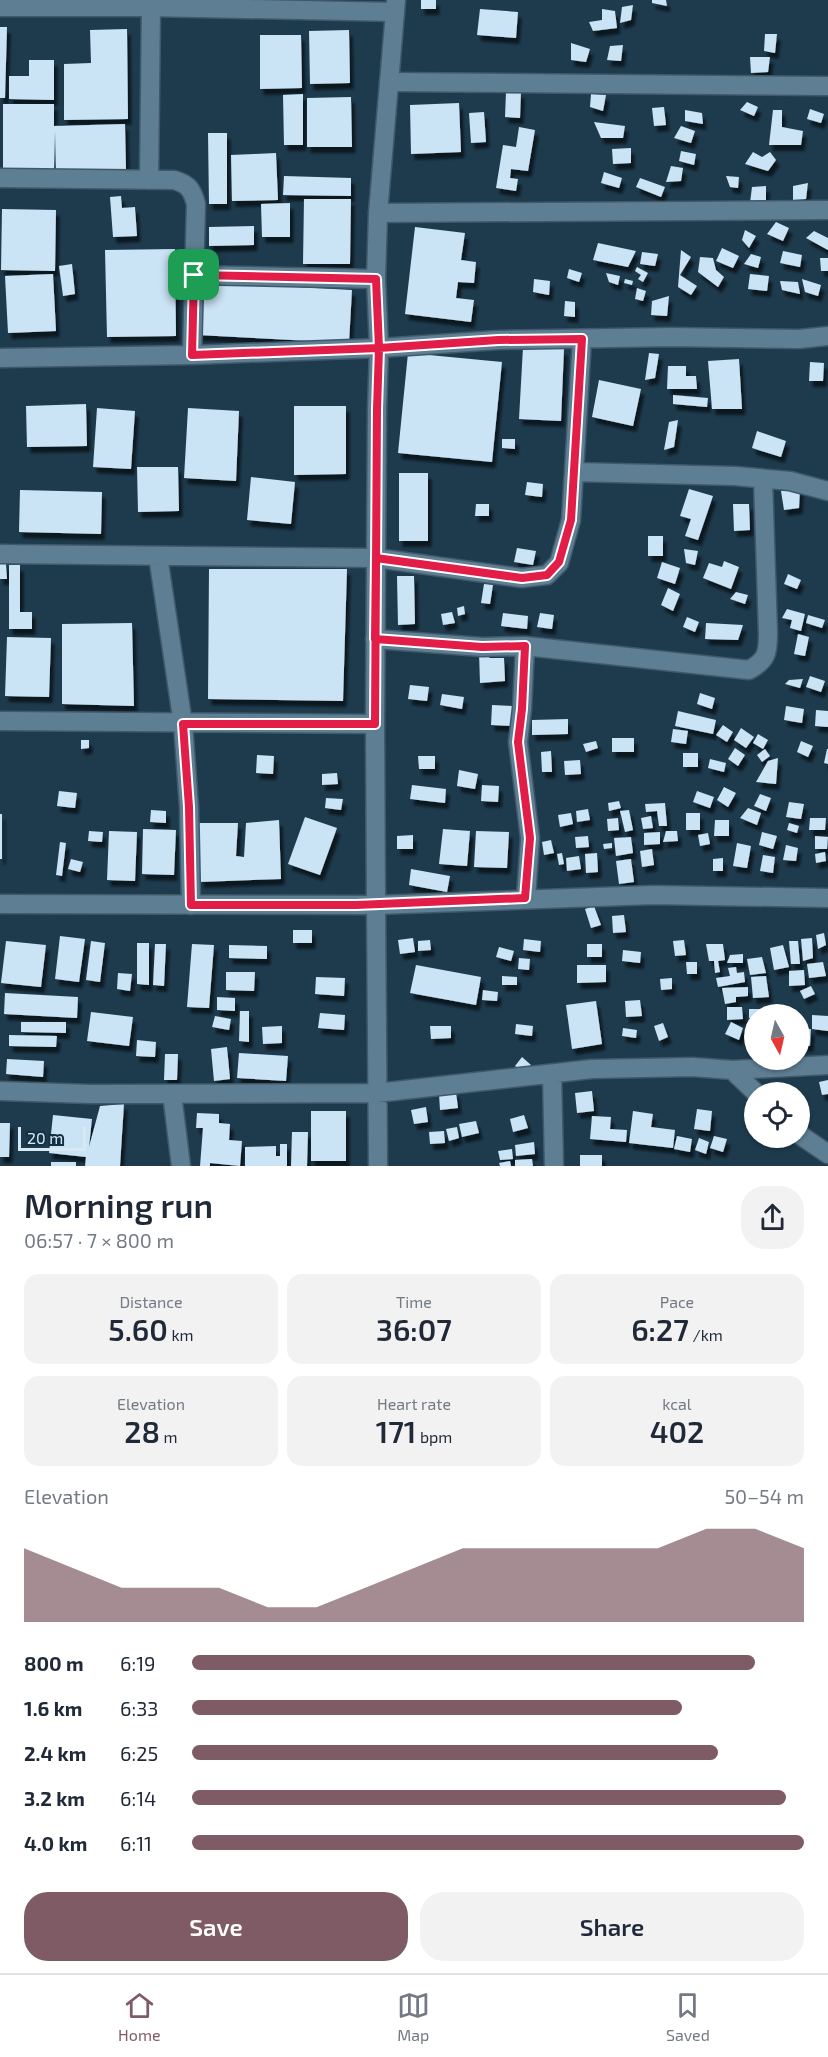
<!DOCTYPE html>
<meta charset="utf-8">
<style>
body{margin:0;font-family:"Exo 2",sans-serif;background:#f2f2f3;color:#1f2937;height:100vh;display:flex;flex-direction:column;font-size:22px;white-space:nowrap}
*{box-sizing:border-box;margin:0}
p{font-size:20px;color:#747a83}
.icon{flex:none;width:33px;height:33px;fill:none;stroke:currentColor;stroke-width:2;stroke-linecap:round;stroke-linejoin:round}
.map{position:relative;height:1166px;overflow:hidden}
.details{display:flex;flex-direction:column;background:#fff;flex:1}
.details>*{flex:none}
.needle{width:39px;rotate:172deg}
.controls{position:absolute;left:744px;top:1004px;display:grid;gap:12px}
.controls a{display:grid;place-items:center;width:66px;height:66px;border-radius:50%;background:#fff;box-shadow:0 2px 4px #0004;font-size:30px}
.scale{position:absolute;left:18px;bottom:15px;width:68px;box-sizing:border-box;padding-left:6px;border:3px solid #d8e8f4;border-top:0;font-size:16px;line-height:21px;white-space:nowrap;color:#d8e8f4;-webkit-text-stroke:4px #133143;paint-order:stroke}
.pin{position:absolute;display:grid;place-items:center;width:51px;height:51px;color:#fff;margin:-26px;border-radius:12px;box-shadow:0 3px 9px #0006}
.round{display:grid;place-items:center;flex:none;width:63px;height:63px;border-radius:24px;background:#f2f2f3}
.headline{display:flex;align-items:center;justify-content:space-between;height:102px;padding:0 24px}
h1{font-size:33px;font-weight:600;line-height:45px}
.metrics{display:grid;grid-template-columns:repeat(3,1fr);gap:9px;height:102px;padding:6px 24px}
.metrics div{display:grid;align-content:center;border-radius:15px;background:#f2f2f3;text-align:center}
.metrics b{font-size:30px;font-weight:600}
.metrics small{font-size:16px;font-weight:400}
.metrics p{font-size:16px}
.chart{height:168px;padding:12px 24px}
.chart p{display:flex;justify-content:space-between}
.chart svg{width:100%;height:108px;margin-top:6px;fill:#7f5c65;opacity:.7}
.primary-button{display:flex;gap:12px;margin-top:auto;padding:12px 24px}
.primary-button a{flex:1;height:69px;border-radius:24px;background:#7f5c65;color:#fff;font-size:24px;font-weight:600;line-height:69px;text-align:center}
.primary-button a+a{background:#f2f2f3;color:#1f2937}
ul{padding:0 24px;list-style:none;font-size:20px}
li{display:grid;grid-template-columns:96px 72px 1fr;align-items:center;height:45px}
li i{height:15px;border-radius:8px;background:#7f5c65}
.tab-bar{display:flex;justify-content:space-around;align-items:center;height:84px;border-top:2px solid #e0e1e3;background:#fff;font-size:16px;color:#747a83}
.tab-bar a{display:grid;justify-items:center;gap:3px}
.tab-bar .active{color:#7f5c65}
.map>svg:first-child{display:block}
.building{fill:#cae3f5;filter:url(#shadow)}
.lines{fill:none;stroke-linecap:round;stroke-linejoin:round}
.street-casing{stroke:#3f5969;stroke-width:21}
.secondary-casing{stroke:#3f5969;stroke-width:21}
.street{stroke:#5e7e93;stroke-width:18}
.secondary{stroke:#5e7e93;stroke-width:18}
.route-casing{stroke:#fff;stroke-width:12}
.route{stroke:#e11d48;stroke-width:8}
</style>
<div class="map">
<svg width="828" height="1166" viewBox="0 0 828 1166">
<defs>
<filter id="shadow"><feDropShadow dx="3.5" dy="6" stdDeviation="1.5" flood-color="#0009"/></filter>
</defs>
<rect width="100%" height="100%" fill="#1e3b4e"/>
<path class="building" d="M421 0H436V9H421Z
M652 0H666L667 6 652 3Z
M633 5 631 20 620 23 622 7Z
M480 9 518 12 516 38 477 35Z
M602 9 615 11 617 28 593 31 589 22 602 20Z
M0 27H7L5 98H0Z
M127 29 128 119 64 120V64L91 63 90 30Z
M349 30 350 83 310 84 309 31Z
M765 34H777L775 53 764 51Z
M260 35H301L302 88 260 89Z
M571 43 590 49 586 62 571 60Z
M623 45 621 61 607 60 610 46Z
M750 57H770L768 72 751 73Z
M29 60H54V100L9 99V76H29Z
M506 92H521L520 118 505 117Z
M303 94V145H284L283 95Z
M591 94 606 95 603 111 590 107Z
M351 97 352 147H307V98Z
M747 102 758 107 754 116 740 110Z
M459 103 461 152 411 154 410 105Z
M3 104H54V126L125 124 126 169 56 171 55 131 54 170H3Z
M664 107 666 125 654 126 652 108Z
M810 109 824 114 821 123 807 119Z
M685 110 702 113 703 124 685 121Z
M773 110H782V127L803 131 801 145H769Z
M484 112 486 142 471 143 469 113Z
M594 122 625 126 623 138H601Z
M681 126 695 131 691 143 674 138Z
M519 127 535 130 528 171 511 169 510 178 518 179 516 191 496 188 503 145 516 147Z
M208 133H227V204H209Z
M631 148V163L613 164 612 149Z
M681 151 696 154 694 165 679 161Z
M753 152 762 157 770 152 776 160 768 171 745 164Z
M276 153 278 200 232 201 231 155Z
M671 166 683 168 681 181 666 182Z
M604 172 622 178 619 188 601 183Z
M284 176 351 178V196L283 195Z
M726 176 739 177 738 188 730 187Z
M640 178 665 187 661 197 636 187Z
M808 183 806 199 793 200V186Z
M766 186V202L750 203 752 187Z
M121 196 122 208 135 207 137 236 113 237 110 197Z
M304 199H351L350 264H303Z
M290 203V237H262L261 204Z
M2 209 56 210 55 271 1 270Z
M776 222 789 228 783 241 767 234Z
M254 226V245L209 246V227Z
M415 227 465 233 461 260 476 262 474 283 458 282 456 298 474 300 471 322 405 314Z
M745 230 756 236 749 248 742 240Z
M814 231 828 238V250L806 238Z
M598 243 636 251 628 267 593 260Z
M722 248 739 256 733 268 716 261Z
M175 249 176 336 107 337 105 250Z
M681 250 691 257 680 275 697 286 691 295 678 287Z
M783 251 802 255 800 267 780 263Z
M642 252 658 254 655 266 640 264Z
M751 254 761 257 758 268 744 264Z
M700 257 713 258 716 270 724 277 718 287 698 272Z
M820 258H828V271H821Z
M72 264 75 294 63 296 59 266Z
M637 267 648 273 643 282 638 279 641 275 635 271Z
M569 269 582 273 579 282 567 278Z
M606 273 620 276 618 285 609 282Z
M53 274 56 331 8 333 5 276Z
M750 274 769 276 767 291 748 289Z
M534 279 550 281 549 295 533 292Z
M625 279 633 281 632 285 624 283Z
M802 279 821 285 818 296 805 292Z
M780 281 798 282 800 294 782 290Z
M201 282 352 290 349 343 198 335Z
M637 288 646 291 643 301 635 299Z
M669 296 667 316 651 315 652 301Z
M565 301 575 302V317L564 316Z
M523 347 564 349 561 421 519 419Z
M408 353 502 362 492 462 398 453Z
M649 353 659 354 655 378 645 380Z
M739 359 742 409H712L708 361Z
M810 362 824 363 823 381H809Z
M668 366H686V376H696L697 389H667Z
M599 380 641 389 633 426 592 417Z
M673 395 708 398 707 407 673 404Z
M86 404 87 446 27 447 26 406Z
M294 406H346V474L294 475Z
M97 408 135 411 131 469 93 467Z
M188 408 239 411 236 481 184 478Z
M678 420 674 447 664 450 669 422Z
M757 431 786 441 781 457 752 448Z
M502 439H515V449L502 448Z
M137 467H178L179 511 138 512Z
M399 473H428V541H399Z
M251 477 295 482 291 524 247 520Z
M527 482 543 484 542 497 525 495Z
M689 489 713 496 698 540 685 536 691 519 680 516Z
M800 489 799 508 784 510 781 491Z
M20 490 102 492 101 534 19 532Z
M476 504H489V516H475Z
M733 504H749L750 530 734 531Z
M648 536H663V556H648Z
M517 548 536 551 533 565 514 562Z
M684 549 698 551 695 565 686 563Z
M724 561 739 567 731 589 703 578 709 563 722 567Z
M662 562 680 568 675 584 657 578Z
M0 564H6L7 579H0Z
M9 565H20V612H32V629H9Z
M209 569H347L343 701 208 699Z
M788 574 801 580 797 589 784 584Z
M397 576H414L415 624 398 625Z
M484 584 493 585 490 604 481 603Z
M668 588 680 594 673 611 661 605Z
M736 592 748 595 745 604 730 599Z
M464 606 465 614 458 616 457 608Z
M787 609 805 614 801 631 790 628 792 620 782 618Z
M452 612 455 623 443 625 441 614Z
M503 613 528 616 527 629 501 626Z
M540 613 554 615 552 629 537 627Z
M808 615 825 620 822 628 806 623Z
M687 617 699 622 695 632 683 627Z
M132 623 134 706 62 704V624Z
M706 623 743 625 738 640 705 639Z
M798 634 809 637 805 656 794 654Z
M7 637 51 638 49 697 5 696Z
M492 651 489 658H504L505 681 480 683 479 652Z
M810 676 825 681 821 692 806 687Z
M803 679 800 688 785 684 789 680Z
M410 685 429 687 427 701 408 699Z
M700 693 715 698 712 709 697 704Z
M442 694 464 697 462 709 440 705Z
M492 705 513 706 512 726 491 725Z
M786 706 804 709 802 723 784 720Z
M816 710 828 711V727L815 726Z
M678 711 716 720 713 734 675 726Z
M568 719V734L532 735V720Z
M723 725 733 732 727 742 716 735Z
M741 728 754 737 746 748 734 740Z
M673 729 688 731 686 744 671 742Z
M758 734 768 740 763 749 753 743Z
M612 738H634V752H612Z
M81 740H89V748L81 749Z
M596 741 598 748 586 752 583 744Z
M801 741 813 746 808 757 797 752Z
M735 748 745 755 738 766 728 759Z
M765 749 770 756 762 762 757 755Z
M827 749H828V764L824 763Z
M551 751 552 772H542L541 752Z
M683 753H698V767H683Z
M257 755 274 756 273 774 256 773Z
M418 756H435V769H419Z
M778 758 776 784 756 782 768 761Z
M710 759 726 763 724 772 708 768Z
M580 760 581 774 565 775 564 761Z
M459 770 478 774 475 789 457 786Z
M337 773 338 784 322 785V774Z
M412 785 446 789 445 803 410 799Z
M482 785 499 786 498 802 481 801Z
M724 787 736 793 728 807 717 800Z
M59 791 77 793 75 808 57 806Z
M697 791 714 797 710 808 693 802Z
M760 794 771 798 766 811 754 806Z
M326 798 343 799 341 810 325 808Z
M619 801 621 808 609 811 608 803Z
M789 802 804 804 801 819 786 817Z
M665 803 667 826H659L657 811 646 812 645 804Z
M748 808 761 813 757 825 740 818Z
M588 809 590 820 577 822 576 811Z
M151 810 166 811V823L150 822Z
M629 810 633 830 625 832 620 811Z
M571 813 573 824 560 827 558 815Z
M686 813H700V830H686Z
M0 814H2V859H0Z
M651 816 653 828 643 829 641 818Z
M305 817 337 828 320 875 288 864Z
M618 818 619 830 608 831 607 819Z
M810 818H826L825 830H809Z
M279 820 281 879 200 882 198 823H238L236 856 244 857 246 823Z
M715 820H729V836H714Z
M789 823 799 826 797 833 787 830Z
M143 829 176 830 174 875 142 874Z
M443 829 470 831 467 866 439 864Z
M89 831 103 832 102 842 88 841Z
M109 831 137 832 135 881 107 880Z
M476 831 509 832 507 868 474 867Z
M666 831H677L678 841 663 842Z
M660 832V844L644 845V833Z
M762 832 777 836 773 849 759 845Z
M708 833 710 844 700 846 698 835Z
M413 835V849H397V836Z
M588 836 589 847 576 848 575 837Z
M815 836 828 837 827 849H815Z
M631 837 633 853 616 856 614 838Z
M551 840 554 853 544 855 542 842Z
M60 842 66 843 62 876 56 875Z
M612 843V848L604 849 603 844Z
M737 843 751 846 747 868 733 866Z
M786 845 798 848 796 861 783 860Z
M652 849 654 865 642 867 640 851Z
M825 852 826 861 816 863 815 854Z
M562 853 564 864 559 865 557 854Z
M597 853 598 872 586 873 585 854Z
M763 855 775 857 773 873 760 871Z
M579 856 581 869 567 871 566 858Z
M723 858V871H713V859Z
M71 859 83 862 80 872 68 869Z
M631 859 634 882 619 884 616 861Z
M411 869 450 876 447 892 409 885Z
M594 906 601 925 591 928 585 909Z
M624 915 626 932 613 933 612 916Z
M293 930H312V943H293Z
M824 933 826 945 818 949 816 935Z
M60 936 85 939 79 982 55 979Z
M413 938 415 952 400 954 398 940Z
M812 938 813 958 803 961 801 939Z
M524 939 541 941 540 952 523 950Z
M430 940 431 950 418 951V941Z
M684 940 686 955 675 956 673 941Z
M6 941 46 945 41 987 1 983Z
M91 941 105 943 100 982 86 980Z
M789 941H798L800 964H791Z
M137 943H149V985L137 984Z
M155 944H166L164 986 153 985Z
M192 944 214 945 209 1008 187 1007Z
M587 944H602V957H587Z
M706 944H723L725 960 718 961 720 972 715 973 714 961H709Z
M229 945 267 946V959L229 958Z
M783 945 789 967 774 970 770 948Z
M499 947 514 951 511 961 496 957Z
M623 950 641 952 640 963 622 961Z
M743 954V963H727L730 955Z
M762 957 766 973 750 975 747 959Z
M519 958 530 959 529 970 518 969Z
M686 962H697V974H687Z
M823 962 826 976 809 978 807 964Z
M416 965 481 977 476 1005 410 993Z
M577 965H606V982L577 983Z
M736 967 737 973 744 972 745 982 718 987 716 978 730 976 728 968Z
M804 970 805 985 789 986V971Z
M226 972H255L254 991 226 990Z
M118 973 132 974 130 991 117 989Z
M502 976 517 977V985H502Z
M766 976 769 997 753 998 751 977Z
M316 977 345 978 344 996 315 994Z
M672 978V989L661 990 660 979Z
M811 986 815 994 804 999 800 991Z
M748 987V996L736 997V1002L725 1004 722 988Z
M483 990 498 992 497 1001 482 1000Z
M5 993 78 997 77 1018 4 1014Z
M217 997 235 998V1011L217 1010Z
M640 1000 642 1016 626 1017 625 1001Z
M596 1001 602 1044 572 1049 566 1005Z
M727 1007H742L743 1019 727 1020Z
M749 1009H772V1014H754V1018H749Z
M240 1011H249V1042L239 1041Z
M91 1012 133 1017 129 1046 87 1041Z
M320 1013 345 1015 344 1030 318 1028Z
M812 1015 828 1016V1031L812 1029Z
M215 1016 231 1019 229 1030 212 1027Z
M21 1022H66V1033L21 1032Z
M731 1022 743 1028 739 1040 725 1034Z
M663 1023 668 1037 659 1041 654 1026Z
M516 1024 533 1026 532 1036 515 1034Z
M747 1024H754V1039L745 1038Z
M282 1026V1043L263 1044 262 1027Z
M430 1026H451V1038L431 1039Z
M623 1028 637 1030 636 1038 622 1036Z
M811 1029 810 1046 800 1045V1030Z
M9 1035 57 1036 56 1047 9 1046Z
M137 1040 156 1042 155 1057 136 1056Z
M227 1047 230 1079 214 1081 211 1049Z
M239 1053 288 1056 286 1081 237 1078Z
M165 1054H178L177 1080H164Z
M522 1057 531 1065 524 1073 515 1066Z
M7 1059 44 1061 43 1077 6 1074Z
M828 1080V1094L822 1095 819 1082Z
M766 1088 781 1091V1092H765Z
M592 1091 594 1111 577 1113 575 1093Z
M456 1092 458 1108 440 1110 439 1094Z
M124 1104 120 1166H85L86 1157 49 1153 53 1115 92 1119 89 1147 100 1106Z
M426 1107 428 1122 414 1124 411 1110Z
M697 1109 712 1111 710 1131 694 1129Z
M311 1111H346V1161H311Z
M633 1111 653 1114 651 1127 675 1130 673 1148 629 1143Z
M197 1113 219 1114V1123L230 1124 229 1140 242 1141 240 1166 210 1163V1166H200L203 1128H196Z
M524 1115 528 1128 513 1132 510 1119Z
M592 1116 611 1117 610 1129 627 1130 626 1142 590 1139Z
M476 1121 479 1133 462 1137 459 1124Z
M0 1123H10L9 1157H0Z
M457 1127 459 1138 449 1141 446 1129Z
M444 1131 445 1143 430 1144 429 1132Z
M292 1132H308L307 1166H291Z
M677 1136 692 1139 690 1152 674 1149Z
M714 1136 727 1139 723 1152 710 1148Z
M699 1138 709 1142 706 1154 695 1150Z
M534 1142 535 1154 516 1156 515 1145Z
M280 1144H287V1166H245V1147L276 1146V1156H280Z
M512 1149 513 1159 500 1160 498 1151Z
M580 1155H602V1166H580Z
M532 1159 533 1166H515V1160Z
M510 1161 511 1166H500L499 1163Z
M51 1162H76V1166H51Z"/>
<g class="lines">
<g class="street-casing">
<path id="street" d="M0 7H151L395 12
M389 82 828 86
M0 178 174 180C188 184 192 189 196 204L192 355
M149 180 151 7
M378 213 828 210
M194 275 376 279
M0 358 192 355 379 348 498 340 672 337 799 339 828 336
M574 472 735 476 790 481 828 491
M0 554 376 558 522 578 547 575 559 563 571 520 582 339
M158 556 183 724 189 807 191 905
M375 639 482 647 525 646 522 709 518 742 530 838 526 898
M525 646 749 670C767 660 768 653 768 633L763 479
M0 721 375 724
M376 905 378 1166
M732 1070 755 1092
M552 1074 554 1166
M0 1091 90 1094 377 1093 592 1069 693 1067 732 1070 828 1065
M172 1094 181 1166
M800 1135 828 1154"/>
</g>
<g class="secondary-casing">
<path id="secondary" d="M0 904 376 905 375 724 377 409 379 348 376 279 378 213 396 0
M376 905 653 895 828 898"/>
</g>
<use href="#street" class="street"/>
<use href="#secondary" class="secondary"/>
</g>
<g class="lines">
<g class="route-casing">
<path id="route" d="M194 275 376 279 379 348 377 409 375 724H183L189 807 191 905H356L525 898 530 838 518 742 522 709 525 646 482 647 375 639 376 558 522 578 547 575 559 562 571 520 582 339 498 340 379 348 192 355 194 275"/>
</g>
<use href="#route" class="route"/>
</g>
</svg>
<div class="controls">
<a><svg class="needle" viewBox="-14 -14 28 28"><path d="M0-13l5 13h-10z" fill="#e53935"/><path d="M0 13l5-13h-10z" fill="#747a83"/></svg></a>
<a><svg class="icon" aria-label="locate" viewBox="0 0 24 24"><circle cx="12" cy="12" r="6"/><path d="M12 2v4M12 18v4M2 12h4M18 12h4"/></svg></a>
</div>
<div class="scale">20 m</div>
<div class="pin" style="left:194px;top:275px;background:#1e9e55"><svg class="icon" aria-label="arrive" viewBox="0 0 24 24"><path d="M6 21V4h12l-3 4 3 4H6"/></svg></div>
</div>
<section class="details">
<div class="headline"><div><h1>Morning run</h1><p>06:57 · 7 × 800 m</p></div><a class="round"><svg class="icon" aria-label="share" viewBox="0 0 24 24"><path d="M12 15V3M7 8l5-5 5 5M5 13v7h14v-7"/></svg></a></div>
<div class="metrics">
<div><p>Distance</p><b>5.60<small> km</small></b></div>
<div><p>Time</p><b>36:07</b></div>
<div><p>Pace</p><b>6:27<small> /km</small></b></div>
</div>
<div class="metrics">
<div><p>Elevation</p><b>28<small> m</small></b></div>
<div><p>Heart rate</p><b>171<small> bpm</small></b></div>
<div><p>kcal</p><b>402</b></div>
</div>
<div class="chart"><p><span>Elevation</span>50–54 m</p>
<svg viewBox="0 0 160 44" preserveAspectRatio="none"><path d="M0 44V14L10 22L20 30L30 30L40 30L50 38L60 38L70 30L80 22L90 14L100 14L110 14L120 14L130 14L140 6L150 6L160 14V44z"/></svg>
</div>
<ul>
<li><b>800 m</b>6:19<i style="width:92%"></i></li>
<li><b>1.6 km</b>6:33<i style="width:80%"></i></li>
<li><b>2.4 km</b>6:25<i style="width:86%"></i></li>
<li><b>3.2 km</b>6:14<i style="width:97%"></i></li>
<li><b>4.0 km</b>6:11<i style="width:100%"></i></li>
</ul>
<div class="primary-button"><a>Save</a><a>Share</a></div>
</section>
<nav class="tab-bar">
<a class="active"><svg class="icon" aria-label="home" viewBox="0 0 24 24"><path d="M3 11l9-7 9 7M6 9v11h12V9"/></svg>Home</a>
<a><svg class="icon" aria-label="map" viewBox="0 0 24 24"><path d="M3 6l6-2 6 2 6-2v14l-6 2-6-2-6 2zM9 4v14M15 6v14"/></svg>Map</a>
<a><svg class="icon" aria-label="saved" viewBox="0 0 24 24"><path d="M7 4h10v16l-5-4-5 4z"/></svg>Saved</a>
</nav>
